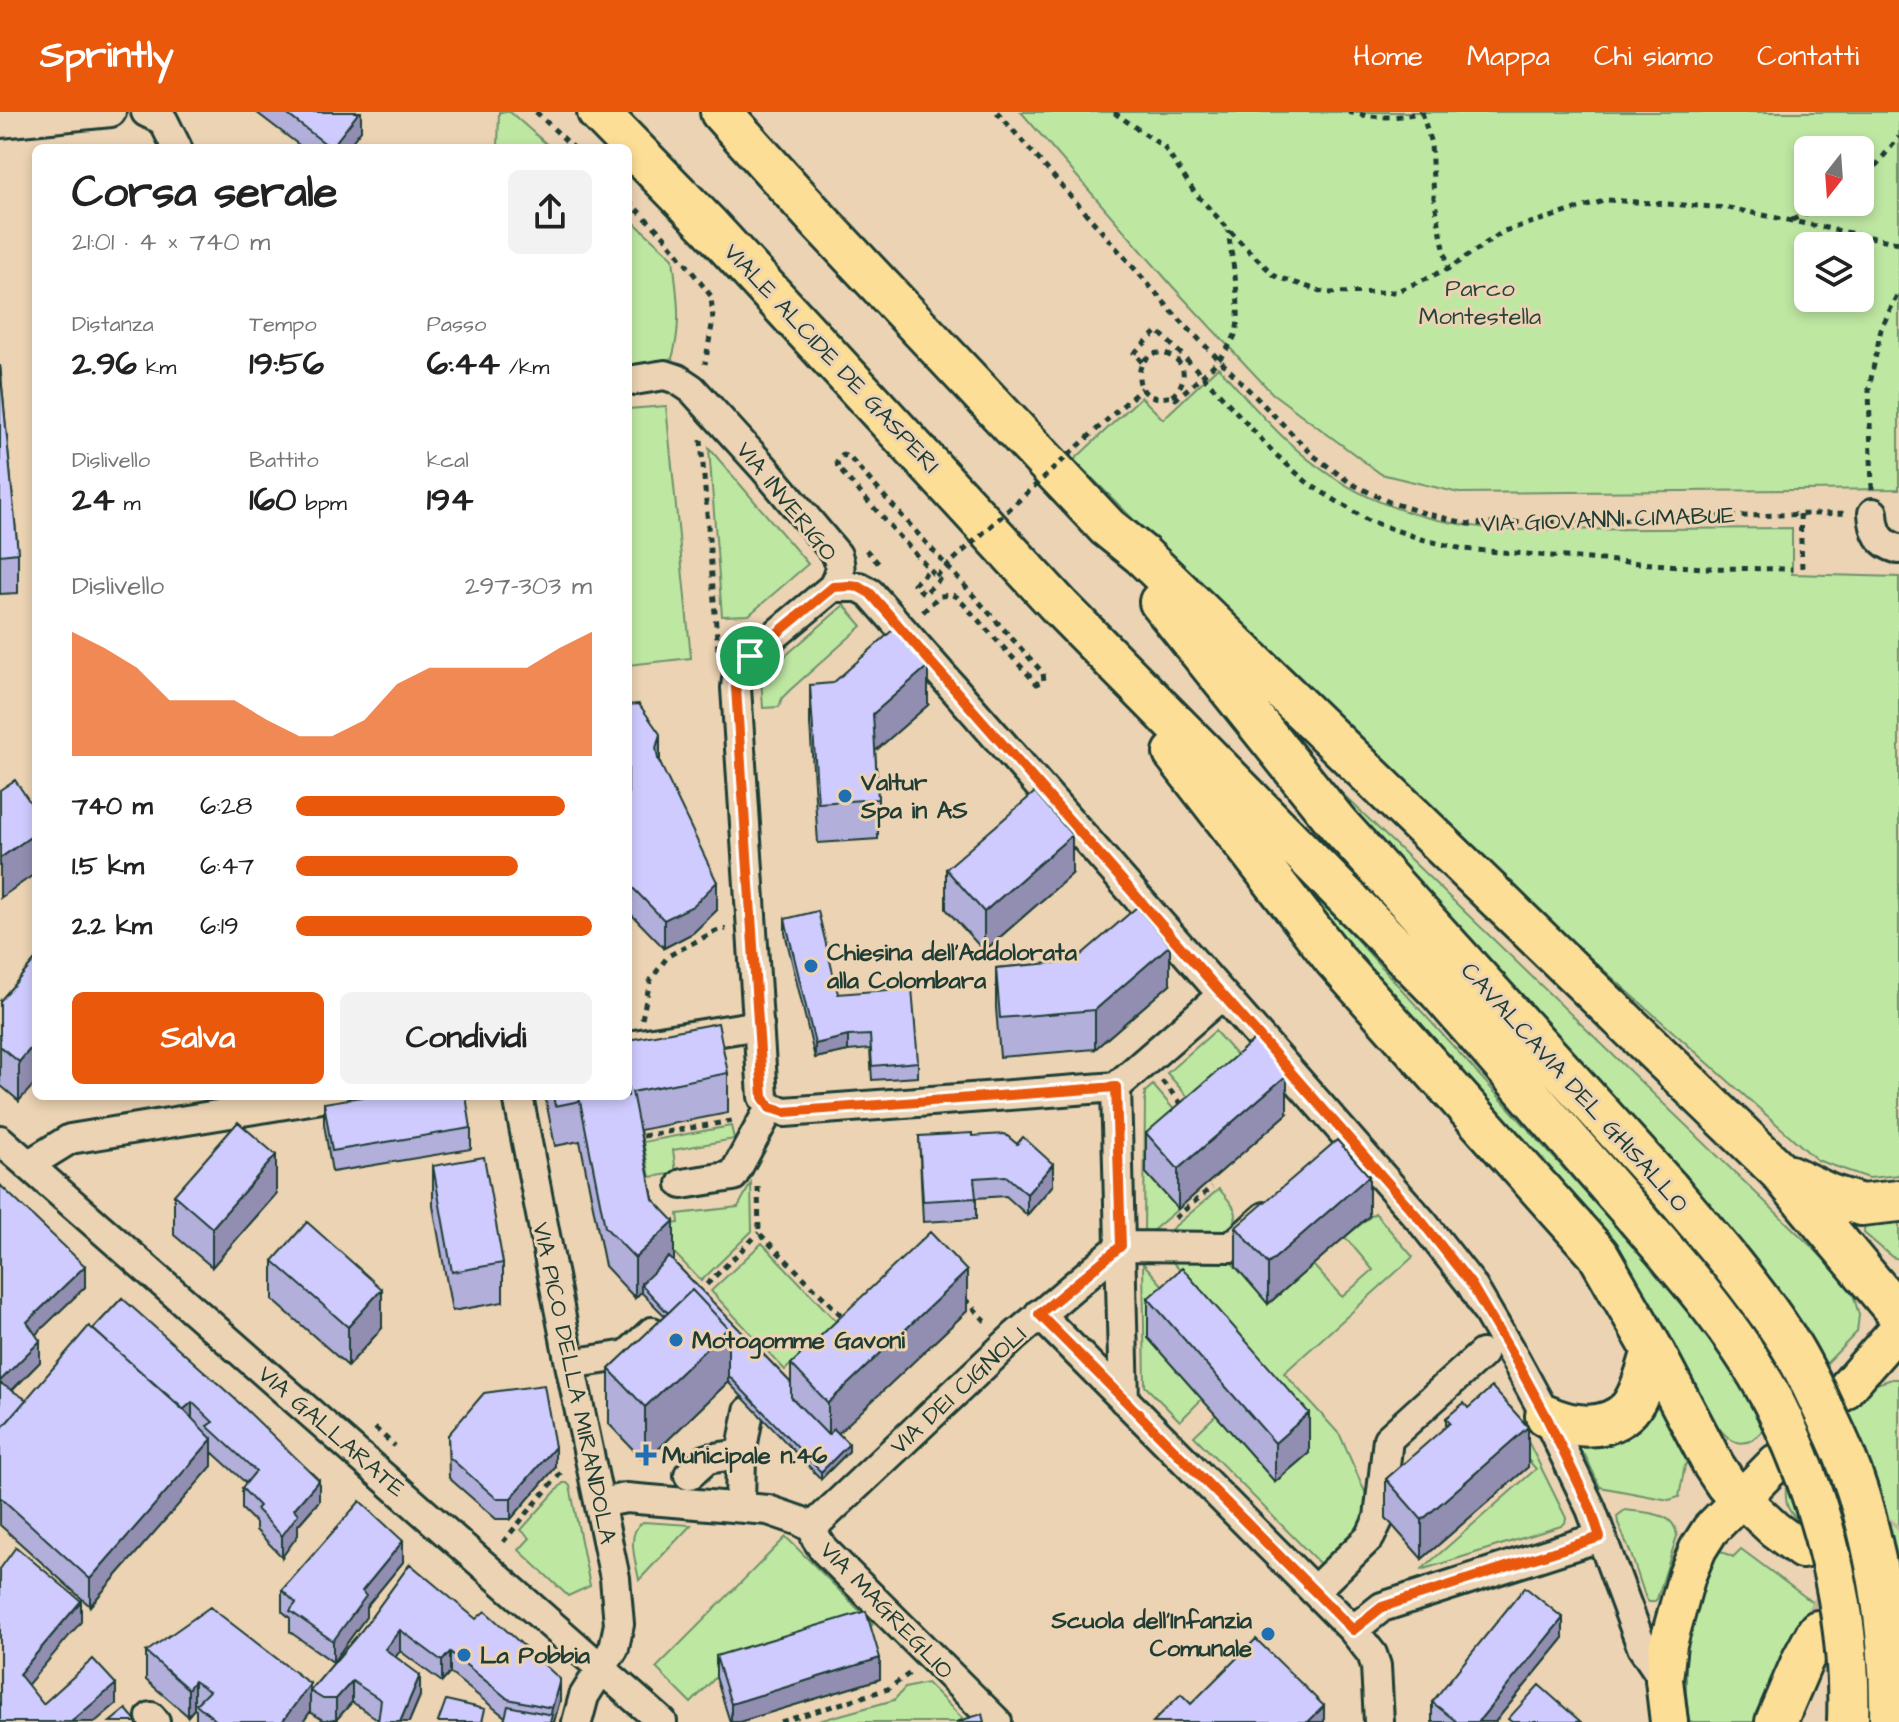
<!DOCTYPE html>
<html lang="it">
<meta charset="utf-8">
<style>
body{margin:0;font-family:"Architects Daughter",sans-serif;background:#f2f2f2;color:#222;height:100vh;display:flex;flex-direction:column;font-size:30px;white-space:nowrap}
*{box-sizing:border-box;margin:0}
p{font-size:26px;color:#767676}
.icon{flex:none;width:44px;height:44px;fill:none;stroke:currentColor;stroke-width:2;stroke-linecap:round;stroke-linejoin:round}
.map{position:relative;flex:1;overflow:hidden}
.drawer{position:absolute;left:32px;top:32px;width:600px;height:956px;display:flex;flex-direction:column;background:#fff;border-radius:12px;box-shadow:0 4px 12px #0003}
.drawer>*{flex:none}
.needle{width:52px;rotate:197deg}
.controls{position:absolute;left:1794px;top:24px;display:grid;gap:16px}
.controls a{display:grid;place-items:center;width:80px;height:80px;border-radius:12px;background:#fff;box-shadow:0 4px 12px #0003;font-size:40px}
.pin{position:absolute;display:grid;place-items:center;width:68px;height:68px;color:#fff;margin:-34px;border:4px solid #fff;border-radius:50%;box-shadow:0 2px 8px #0007}
.round{display:grid;place-items:center;flex:none;width:84px;height:84px;border-radius:12px;background:#f2f2f2}
.summary{display:flex;align-items:center;justify-content:space-between;height:136px;padding:0 40px}
h1{font-size:44px;font-weight:700;line-height:60px}
.figures{display:grid;grid-template-columns:repeat(3,1fr);gap:12px;height:136px;padding:8px 40px}
.figures div{display:grid;align-content:center}
.figures b{font-size:34px;font-weight:700}
.figures small{font-size:22px;font-weight:400}
.figures p{font-size:22px}
.chart{height:224px;padding:16px 40px}
.chart p{display:flex;justify-content:space-between}
.chart svg{width:100%;height:144px;margin-top:8px;fill:#ea580c;opacity:.7}
.primary-button{display:flex;gap:16px;margin-top:auto;padding:16px 40px}
.primary-button a{flex:1;height:92px;border-radius:12px;background:#ea580c;color:#fff;font-size:32px;font-weight:700;line-height:92px;text-align:center}
.primary-button a+a{background:#f2f2f2;color:#222}
ul{padding:0 40px;list-style:none;font-size:26px}
li{display:grid;grid-template-columns:128px 96px 1fr;align-items:center;height:60px}
li i{height:20px;border-radius:10px;background:#ea580c}
header{display:flex;align-items:center;gap:48px;box-sizing:border-box;height:112px;padding:0 40px;background:#ea580c;color:#fff}
header strong{font-size:38px}
nav{display:flex;gap:44px;margin-inline-start:auto;font-size:28px}
.map>svg:first-child{display:block}
.green{fill:#bee7a2;stroke:#6e926b;stroke-width:2;fill-rule:evenodd}
.lines{fill:none;stroke-linecap:round;stroke-linejoin:round}
.highway-tunnel{stroke:#c2b59a;stroke-width:40;stroke-dasharray:40 20;stroke-linecap:butt}
.minor-casing{stroke:#1f3d34;stroke-width:34}
.major-casing{stroke:#1f3d34;stroke-width:42}
.highway-casing{stroke:#1f3d34;stroke-width:46}
.path{stroke:#1f3d34;stroke-width:5;stroke-dasharray:6 6;stroke-linecap:butt}
.minor{stroke:#ebd3b3;stroke-width:28}
.major{stroke:#fdde96;stroke-width:36}
.highway{stroke:#fdde96;stroke-width:40}
.highway-bridge-casing{stroke:#1f3d34;stroke-width:46;stroke-linecap:butt}
.path-bridge{stroke:#1f3d34;stroke-width:5;stroke-dasharray:6 6;stroke-linecap:butt}
.highway-bridge{stroke:#fdde96;stroke-width:40}
.wall{fill:#b2afda;stroke:#1f3d34;stroke-width:2}
.shaded-wall{fill:#918eb2;stroke:#1f3d34;stroke-width:2}
.building{fill:#cfcbfe;stroke:#1f3d34;stroke-width:2}
.route-casing{stroke:#fff;stroke-width:16}
.route{stroke:#ea580c;stroke-width:10}
.poi-dot{fill:#1f6fb2;stroke:#ebd3b3;stroke-width:3}
.labels{text-anchor:middle;stroke-width:6;stroke-linejoin:round;paint-order:stroke}
.park-label{font-size:24px;fill:#27463a;stroke:#ebd3b3}
.street-label{font-size:24px;fill:#1f3d34;stroke:#ebd3b3}
.poi-label{font-size:24px;font-weight:bold;fill:#1f3d34;stroke:#ebd3b3;text-anchor:start}
</style>
<header>
<strong>Sprintly</strong>
<nav><a>Home</a><a>Mappa</a><a>Chi siamo</a><a>Contatti</a></nav>
</header>
<div class="map">
<svg width="1899" height="1610" viewBox="0 0 1899 1610">
<rect width="100%" height="100%" fill="#ebd3b3"/>
<filter id="ink" filterUnits="userSpaceOnUse"><feTurbulence type="fractalNoise" baseFrequency=".0125" numOctaves="2"/><feDisplacementMap in="SourceGraphic" scale="16" xChannelSelector="R" yChannelSelector="G"/><feConvolveMatrix kernelMatrix="1 2 1 2 8 2 1 2 1" color-interpolation-filters="sRGB"/></filter>
<g filter="url(#ink)">
<path class="green" d="M499 0H510L551 36H498Z
M1021 0H1899V377L1459 381 1381 362 1272 281 1173 175ZM1808 38H1860V90H1808ZM1808 134H1860V186H1808Z
M628 105 673 146C677 184 683 212 671 250L628 255Z
M1218 255C1243 282 1267 312 1295 336 1358 393 1433 414 1517 418L1792 416V462L1899 465V1063L1869 1066 1817 1048 1534 796 1191 465 1074 348 1141 285 1163 307Z
M666 294 691 546 628 553V297Z
M709 336 808 452 749 503 722 504Z
M844 493 862 514 790 578 782 586 779 595 763 596 761 565Z
M1320 660 1816 1139 1851 1175 1859 1203 1857 1220 1824 1254 1798 1210 1749 1141 1681 1061 1317 664Z
M1281 744 1669 1173 1710 1225 1741 1274 1764 1318C1732 1354 1712 1305 1697 1280L1290 768Z
M1215 919 1256 966 1208 1008 1167 961Z
M1153 973 1193 1020 1178 1097 1144 1126 1145 980Z
M731 1014 734 1027 673 1038 676 1061 650 1065 643 1030Z
M751 1071 752 1119 701 1169 661 1127 658 1113 679 1111 678 1102 738 1095Z
M1219 1077C1237 1098 1244 1103 1223 1126H1161Z
M1375 1101 1413 1145 1284 1261 1340 1323 1365 1380 1367 1398 1364 1411 1356 1422 1320 1452 1194 1324 1216 1303 1243 1227 1166 1143 1224 1142 1268 1191 1313 1153 1342 1185 1373 1158 1345 1125Z
M1899 1104V1147L1892 1145 1864 1121 1865 1107Z
M762 1131 836 1209 785 1258 711 1179Z
M1143 1151 1182 1196 1202 1287 1180 1309 1145 1274Z
M1892 1267H1899V1468L1800 1410C1786 1398 1785 1391 1786 1372L1846 1300 1870 1274Z
M1654 1279 1690 1348 1685 1353 1679 1385 1669 1388 1600 1375 1585 1343 1579 1345 1574 1332 1603 1333 1618 1328Z
M1511 1295 1566 1406 1565 1411 1561 1414 1421 1458 1536 1357 1494 1309Z
M563 1371H567L570 1374 590 1474 568 1484 519 1438 530 1426 521 1418Z
M1625 1398C1645 1401 1675 1399 1677 1424L1657 1487 1654 1490H1649L1646 1487 1631 1442 1618 1411 1617 1404Z
M643 1410 691 1413 639 1468C636 1450 625 1421 643 1410Z
M786 1425 873 1512 866 1520 716 1565 691 1591 656 1556Z
M1741 1437 1816 1493 1782 1549 1758 1610H1689L1686 1581V1543L1692 1503 1702 1465 1719 1438 1733 1445Z
M927 1571 966 1610H815L894 1588 905 1576Z"/>
<g class="lines">
<path class="highway-tunnel" d="M1823 1511 1834 1493 1899 1413"/>
<g class="minor-casing">
<path id="minor" d="M146 0 163 8 177 36
M0 11 111 0
M628 269 665 263 677 267 692 277 764 356 837 443C842 456 839 463 833 475L750 544 738 559 736 576 763 985 770 996 785 1000 1116 975
M1873 401C1874 419 1879 432 1899 437
M833 475H859L870 481 1423 1111 1471 1172 1515 1247 1546 1304 1591 1397 1642 1535 1664 1568
M628 934 759 913
M1116 975 1124 1288
M1116 975 1222 883
M518 984 570 1252 615 1466 619 1512 614 1536 584 1584 577 1610
M0 1028 662 1610
M28 1053 70 1027 334 984
M682 1072 733 1064 770 996
M1121 1134 1231 1135 1265 1105
M1039 1202 1353 1518 1372 1542 1376 1554 1379 1610
M570 1252 627 1243 652 1220
M689 1363 707 1347 741 1342
M600 1391 626 1386 768 1398 800 1409 814 1417
M740 1395 741 1342 749 1299
M814 1417 819 1409 1015 1224 1121 1134
M814 1417 816 1426 824 1438 997 1610
M1314 1479 1370 1425 1379 1406 1388 1327 1482 1242
M1353 1518 1382 1495 1600 1425
M151 1605 155 1610"/>
</g>
<g class="major-casing">
<path id="major" d="M1842 1281 1899 1216
M1742 1387 1774 1417 1802 1438
M1669 1610 1664 1568 1668 1532 1687 1463 1698 1437 1710 1418 1777 1350"/>
</g>
<g class="highway-casing">
<path id="highway" d="M598 0 709 114 1061 496 1439 879 1636 1105
M721 0 821 111 1107 415 1142 443 1779 1059 1899 1203
M1160 490 1338 712 1668 1076
M1174 641 1334 847 1598 1142 1653 1238 1714 1354 1726 1372 1742 1387
M1790 1064 1830 1083 1861 1093 1899 1089
M1546 1304C1572 1316 1607 1320 1629 1297 1641 1283 1648 1255 1653 1238
M1776 1610 1803 1547 1818 1519"/>
</g>
<path class="path" d="M536 0 574 36
M997 0 1176 204 1314 344 1352 372 1389 390 1424 401 1469 412 1848 401
M1117 0 1116 2 1164 35 1195 81 1245 135 1275 164 1326 181 1395 180 1448 157 1504 119 1607 88 1729 96 1899 131
M1348 0C1373 6 1396 7 1422 0
M1422 0 1431 32 1434 86 1448 156
M1860 73 1899 25
M628 89 665 125 711 184 713 208 705 252
M1792 108 1832 90
M1142 250 1134 241 1158 219 1202 263 1274 341 1309 372 1367 408 1421 427 1463 437 1704 456 1792 457
M1172 284C1184 274 1189 256 1174 246 1135 221 1121 298 1172 284L1176 287C1195 270 1225 247 1235 223 1244 201 1231 144 1228 118
M701 328 718 538
M1872 377 1869 277 1881 217 1899 179
M1800 402 1802 457
M866 438 881 454
M923 500 939 484 952 483 957 485 1037 572 1044 569 1043 561 849 345 842 343 837 350 838 356 939 468 924 482 914 472 927 460
M642 907 650 869 668 844 716 819 726 817
M1162 969 1184 995
M643 1024 732 1009
M758 1075 759 1121 843 1205
M1175 1106 1212 1075
M698 1181 759 1121
M965 1187 988 1212
M375 1316 395 1334
M503 1430 564 1357
M781 1610 888 1577 910 1561"/>
<use href="#minor" class="minor"/>
<use href="#major" class="major"/>
<use href="#highway" class="highway"/>
<g class="highway-bridge-casing">
<path id="highway-bridge" d="M1668 1076C1708 1123 1748 1169 1782 1220 1797 1242 1809 1266 1820 1290 1828 1307 1836 1323 1843 1340 1876 1419 1892 1525 1890 1610
M1636 1105C1687 1164 1742 1226 1777 1297 1823 1390 1852 1505 1848 1610"/>
</g>
<path class="path-bridge" d="M936 464 1142 276"/>
<use href="#highway-bridge" class="highway-bridge"/>
</g>
<path class="wall" d="M256 0H361V18L347 36H303Z
M0 253 18 441V481L0 482Z
M810 573 928 593 875 639 878 687V727L818 731 810 612Z
M628 593 660 650V651L717 798 693 821 664 836 628 799Z
M946 757 1072 762 984 839 946 797Z
M785 807 838 882 918 950V965L872 968 870 937 848 939 815 946 785 821Z
M36 847 19 989 0 973V889Z
M1074 849 1170 872 1095 937 1000 945 996 896V856Z
M628 928 728 961V1001L640 1018 653 1087 673 1149 791 1271V1252L967 1199 838 1321 849 1339 821 1367 728 1270 645 1350 609 1312V1257L665 1204 641 1180 635 1186 605 1154 580 1029 555 1034 545 984H628Z
M139 984H160L139 987Z
M324 991 471 1016V1037L332 1060 324 1012Z
M1287 1002 1178 1097 1146 1061V1021Z
M919 1024H972L1053 1073 1027 1103 1006 1084 976 1086V1107L923 1110Z
M433 1054 503 1151V1190L452 1199 433 1094Z
M0 1073 85 1175 36 1222 40 1250 12 1279 27 1288 122 1186 319 1389 298 1413V1423L282 1445 256 1418V1411L242 1397V1376L246 1371 212 1340V1354L90 1494 0 1413Z
M276 1082 212 1155 174 1123V1083Z
M1369 1104 1268 1192 1236 1155V1115Z
M273 1149 382 1216 348 1254 273 1188Z
M1148 1186 1309 1341 1275 1370 1148 1226Z
M1468 1296 1528 1355 1422 1447 1386 1406V1367L1446 1315V1306Z
M448 1323 555 1356 511 1407H496L449 1366Z
M403 1450 366 1495V1505L333 1550 290 1520V1506L282 1499V1478Z
M410 1452 560 1588 554 1610H504L505 1605 450 1561 442 1570 400 1539 395 1545 420 1584 409 1610H378L379 1608 352 1590 336 1608H323L310 1600V1579L362 1518Z
M1563 1527 1495 1610H1432V1590Z
M146 1540 310 1600 303 1610H196V1598L194 1597 188 1604 146 1568Z
M716 1544 880 1567 739 1610H730L716 1565Z"/>
<path class="shaded-wall" d="M359 0H361V18L347 36H331Z
M928 554V593L873 641V602Z
M660 622V650L656 664V636Z
M36 721V761L0 786V746Z
M1072 723V762L984 839V800Z
M717 770V798L693 821 664 836V808Z
M1170 833V872L1095 937V898Z
M848 924V939L815 946V932Z
M36 930V970L19 989V950Z
M1287 963V1002L1178 1097V1057Z
M276 1043V1082L212 1155V1116Z
M1053 1052V1073L1027 1103V1082Z
M1369 1064V1104L1268 1192V1152Z
M674 1109V1148L645 1176 641 1172V1180L635 1186V1146Z
M85 1154V1175L27 1231V1210Z
M967 1159V1199L828 1331V1291Z
M382 1177V1216L348 1254V1215Z
M728 1216V1270L645 1350V1295Z
M40 1229V1250L0 1290V1269Z
M192 1290V1311L180 1301Z
M1309 1301V1341L1275 1370V1331Z
M1528 1315V1355L1422 1447V1408Z
M212 1327V1354L90 1494V1467Z
M849 1332V1339L821 1367V1360Z
M555 1335V1356L511 1407V1386Z
M319 1368V1389L298 1413V1423L282 1445V1424L294 1397Z
M403 1429V1450L366 1495V1505L333 1550V1529L362 1479Z
M81 1489V1510L19 1583V1562Z
M1563 1506V1527L1495 1610H1478Z
M400 1518V1539L385 1558V1537Z
M450 1540V1561L442 1570V1549Z
M880 1546V1567L739 1610H731V1592Z
M420 1563V1584L409 1610H400Z
M560 1567V1588L554 1610H550L552 1596Z
M194 1569V1597L188 1604V1577Z
M352 1569V1590L336 1608V1587Z
M116 1572V1592L95 1610H71Z
M310 1572V1600L303 1610H282Z
M1324 1594V1610H1308Z"/>
<path class="building" d="M284 0H359L331 36Z
M0 253 18 441 0 443Z
M895 516 928 554 873 602 878 687 818 691 810 573 833 571Z
M639 592 660 622 656 636 658 647 717 770 693 794 664 808 628 771V593Z
M15 668 36 699V721L0 746V678Z
M1035 680 1072 723 984 800 946 757Z
M1137 795 1170 833 1095 898 1000 906 996 856 1074 849Z
M818 799 838 882 912 876 918 950 872 954 870 923 848 924 815 932 785 807Z
M36 847V930L19 950 0 934V889Z
M718 911 728 961 632 980 653 1087 674 1109 635 1146 605 1115 580 989 555 994 553 984H628V928Z
M1255 927 1287 963 1178 1057 1146 1021Z
M367 984H466L471 1016 332 1039 324 991Z
M238 1010 276 1043 212 1116 174 1083Z
M972 1021V1024L1005 1022 1017 1032 1023 1025 1053 1052 1027 1082 1006 1064 974 1066 976 1086 923 1089 919 1024Z
M1337 1028 1369 1064 1268 1152 1236 1115Z
M484 1045 503 1151 452 1160 433 1054Z
M0 1073 85 1154 27 1210 40 1229 0 1269Z
M307 1110 382 1177 348 1215 273 1149Z
M930 1120 967 1159 828 1291 791 1252Z
M669 1145 791 1271V1285L828 1323 834 1317 849 1332 821 1360 728 1263V1216L692 1178 668 1201 641 1172Z
M1182 1156 1309 1301 1275 1331 1148 1186Z
M692 1178 728 1216 645 1295 609 1257Z
M122 1186 234 1286 319 1368 294 1397 298 1402 282 1424 256 1397 259 1394 242 1376 256 1359 207 1314 213 1310 192 1290 183 1298 93 1217Z
M89 1214 180 1294 212 1327 90 1467 0 1385V1318Z
M0 1271 27 1288 0 1318Z
M544 1273 555 1335 511 1386H496L449 1345 448 1323 484 1281Z
M1492 1275 1528 1315 1422 1408 1386 1367 1450 1311 1446 1306 1464 1291 1468 1296Z
M360 1389 403 1429 362 1479 366 1484 333 1529 290 1499 296 1491 282 1478Z
M16 1435 81 1489 19 1562 43 1592 93 1547 116 1572 71 1610H0V1457Z
M410 1452 476 1507 485 1499 560 1567 552 1596 508 1587 450 1540 442 1549 400 1518 385 1537 420 1563 400 1610H378L381 1588 352 1569 336 1587H323L310 1579 362 1518Z
M1525 1475 1563 1506 1478 1610H1457L1432 1590Z
M210 1495 310 1572 282 1610H218L196 1592 209 1579 194 1569 188 1577 146 1540Z
M866 1499 880 1546 731 1592 716 1544Z
M1256 1527 1324 1594 1308 1610H1153L1181 1582 1191 1592Z
M1539 1573 1581 1610H1512L1508 1607Z
M446 1588 485 1597 482 1610H438Z
M508 1594 552 1603 550 1610H504Z
M126 1597 137 1610H110Z
M982 1602 984 1610H956Z"/>
</g>
<g class="lines" filter="url(#ink)">
<g class="route-casing">
<path id="route" d="M850 474 859 475 870 481 1423 1111 1471 1172 1515 1247 1546 1304 1591 1397 1600 1425 1382 1495 1353 1518 1039 1202 1121 1134 1116 975 785 1000 770 996 763 985 736 576 738 559 750 544 833 475Z"/>
</g>
<use href="#route" class="route"/>
</g>
<g class="poi-dot">
<circle cx="845" cy="684" r="8"/>
<circle cx="811" cy="854" r="8"/>
<circle cx="676" cy="1228" r="8"/>
<path d="M642 1331h8v8h8v8h-8v8h-8v-8h-8v-8h8z"/>
<circle cx="1268" cy="1522" r="8"/>
<circle cx="464" cy="1543" r="8"/>
</g>
<g class="labels">
<g class="park-label">
<text x="1480" y="184">Parco<tspan x="1480" dy="28">Montestella</tspan></text>
</g>
<g class="street-label">
<text transform="translate(832 246) rotate(47)" y="8">VIALE ALCIDE DE GASPERI</text>
<text transform="translate(787 389) rotate(51)" y="8">VIA INVERIGO</text>
<text transform="translate(1608 407) rotate(-2)" y="8">VIA GIOVANNI CIMABUE</text>
<text transform="translate(1575 975) rotate(48)" y="8">CAVALCAVIA DEL GHISALLO</text>
<text transform="translate(575 1271) rotate(78)" y="8">VIA PICO DELLA MIRANDOLA</text>
<text transform="translate(958 1278) rotate(-43)" y="8">VIA DEI CIGNOLI</text>
<text transform="translate(332 1319) rotate(41)" y="8">VIA GALLARATE</text>
<text transform="translate(887 1498) rotate(46)" y="8">VIA MAGREGLIO</text>
</g>
<g class="poi-label">
<text x="861" y="678">Valtur<tspan x="861" dy="28">Spa in AS</tspan></text>
<text x="827" y="848">Chiesina dell’Addolorata<tspan x="827" dy="28">alla Colombara</tspan></text>
<text x="692" y="1236">Motogomme Gavoni</text>
<text x="662" y="1351">Municipale n.46</text>
<text x="1252" y="1516" text-anchor="end">Scuola dell'Infanzia<tspan x="1252" dy="28">Comunale</tspan></text>
<text x="480" y="1551">La Pobbia</text>
</g>
</g>
</svg>
<div class="controls">
<a><svg class="needle" viewBox="-14 -14 28 28"><path d="M0-13l5 13h-10z" fill="#e53935"/><path d="M0 13l5-13h-10z" fill="#767676"/></svg></a>
<a><svg class="icon" aria-label="layers" viewBox="0 0 24 24"><path d="M12 4l9 5-9 5-9-5zM3 14l9 5 9-5"/></svg></a>
</div>
<div class="pin" style="left:750px;top:544px;background:#1e9e55"><svg class="icon" aria-label="arrive" viewBox="0 0 24 24"><path d="M6 21V4h12l-3 4 3 4H6"/></svg></div>
<section class="drawer">
<div class="summary"><div><h1>Corsa serale</h1><p>21:01 · 4 × 740 m</p></div><a class="round"><svg class="icon" aria-label="share" viewBox="0 0 24 24"><path d="M12 15V3M7 8l5-5 5 5M5 13v7h14v-7"/></svg></a></div>
<div class="figures">
<div><p>Distanza</p><b>2.96<small> km</small></b></div>
<div><p>Tempo</p><b>19:56</b></div>
<div><p>Passo</p><b>6:44<small> /km</small></b></div>
</div>
<div class="figures">
<div><p>Dislivello</p><b>24<small> m</small></b></div>
<div><p>Battito</p><b>160<small> bpm</small></b></div>
<div><p>kcal</p><b>194</b></div>
</div>
<div class="chart"><p><span>Dislivello</span>297–303 m</p>
<svg viewBox="0 0 160 44" preserveAspectRatio="none"><path d="M0 44V6L10 11L20 17L30 27L40 27L50 27L60 33L70 38L80 38L90 33L100 22L110 17L120 17L130 17L140 17L150 11L160 6V44z"/></svg>
</div>
<ul>
<li><b>740 m</b>6:28<i style="width:91%"></i></li>
<li><b>1.5 km</b>6:47<i style="width:75%"></i></li>
<li><b>2.2 km</b>6:19<i style="width:100%"></i></li>
</ul>
<div class="primary-button"><a>Salva</a><a>Condividi</a></div>
</section>
</div>
